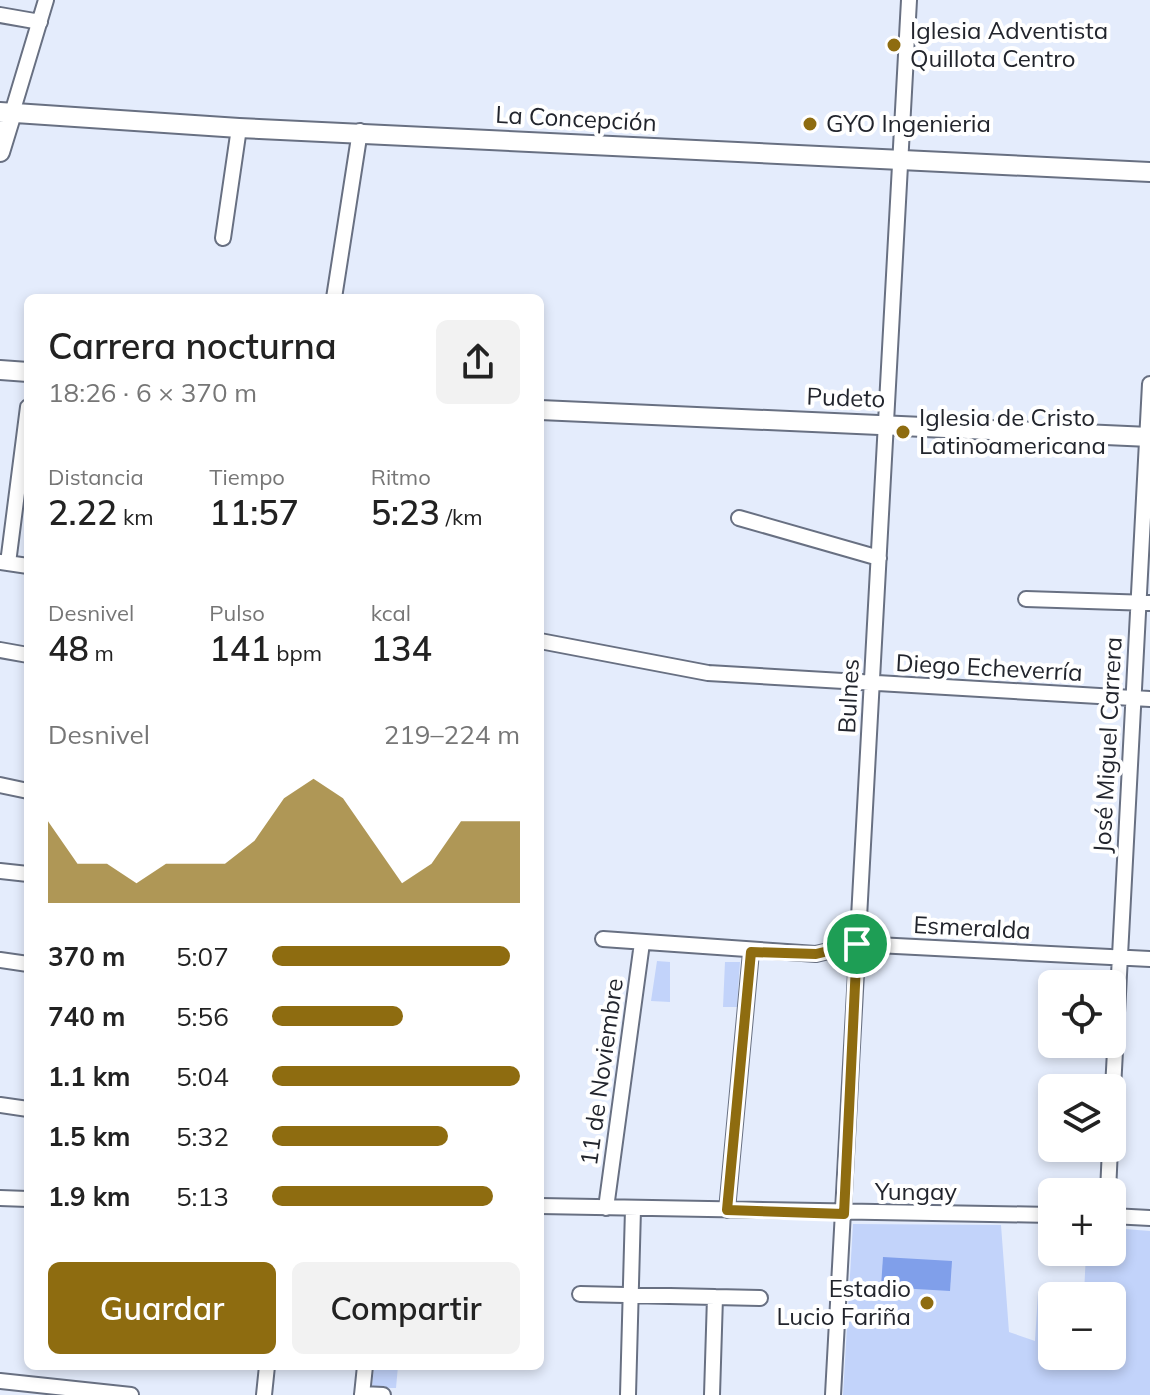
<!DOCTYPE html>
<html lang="es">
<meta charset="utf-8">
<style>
body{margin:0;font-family:Mulish,sans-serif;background:#f2f2f2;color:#222;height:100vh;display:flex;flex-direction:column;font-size:30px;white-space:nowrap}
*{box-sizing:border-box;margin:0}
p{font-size:26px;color:#767676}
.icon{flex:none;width:44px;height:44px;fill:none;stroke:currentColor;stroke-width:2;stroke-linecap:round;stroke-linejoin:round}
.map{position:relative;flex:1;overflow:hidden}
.sheet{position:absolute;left:24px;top:294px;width:520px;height:1076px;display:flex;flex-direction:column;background:#fff;border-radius:12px;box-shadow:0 4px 12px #0003}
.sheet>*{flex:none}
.fabs{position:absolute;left:1038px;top:970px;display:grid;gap:16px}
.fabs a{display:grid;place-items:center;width:88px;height:88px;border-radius:12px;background:#fff;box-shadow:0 4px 12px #0003;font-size:40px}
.pin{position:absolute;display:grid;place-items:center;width:68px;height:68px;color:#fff;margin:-34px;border:4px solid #fff;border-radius:50%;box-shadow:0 2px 8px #0007}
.round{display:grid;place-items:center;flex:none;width:84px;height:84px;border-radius:12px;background:#f2f2f2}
.head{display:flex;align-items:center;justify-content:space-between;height:136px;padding:0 24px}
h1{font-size:36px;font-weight:600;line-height:60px}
.figures{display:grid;grid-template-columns:repeat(3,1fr);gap:12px;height:136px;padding:8px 24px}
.figures div{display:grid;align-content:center}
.figures b{font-size:34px;font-weight:600}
.figures small{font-size:22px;font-weight:400}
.figures p{font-size:22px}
.chart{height:224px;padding:16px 24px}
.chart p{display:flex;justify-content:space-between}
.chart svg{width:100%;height:144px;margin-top:8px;fill:#8e6c10;opacity:.7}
.button{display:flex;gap:16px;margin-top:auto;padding:16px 24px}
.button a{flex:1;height:92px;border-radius:12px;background:#8e6c10;color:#fff;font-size:32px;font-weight:600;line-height:92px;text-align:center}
.button a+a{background:#f2f2f2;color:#222}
ul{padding:0 24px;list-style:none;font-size:26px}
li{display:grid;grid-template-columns:128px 96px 1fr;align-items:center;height:60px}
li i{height:20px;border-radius:10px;background:#8e6c10}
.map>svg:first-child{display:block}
.green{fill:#c2d3fa;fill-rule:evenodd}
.water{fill:#809fea}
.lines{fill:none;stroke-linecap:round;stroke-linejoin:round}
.minor-casing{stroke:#687082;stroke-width:18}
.major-casing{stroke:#687082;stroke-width:22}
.minor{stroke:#fff;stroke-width:14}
.major{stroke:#fff;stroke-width:18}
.route-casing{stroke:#fff;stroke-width:16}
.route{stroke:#8e6c10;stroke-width:10}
.poi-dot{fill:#8e6c10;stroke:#fff;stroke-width:3}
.labels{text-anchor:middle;stroke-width:8;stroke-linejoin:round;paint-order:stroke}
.poi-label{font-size:24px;fill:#22252d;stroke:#fff;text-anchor:start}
.street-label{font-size:24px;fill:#22252d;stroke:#fff}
</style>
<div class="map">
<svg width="1150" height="1395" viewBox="0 0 1150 1395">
<rect width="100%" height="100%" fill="#e4ecfc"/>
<path class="green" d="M657 961 670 962V1002L651 1001Z
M725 962H740L737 1007H723Z
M853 1224 1001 1225 1009 1332 1035 1341 1038 1293 1084 1295 1086 1252H1112V1228L1150 1231V1395H843ZM1052 1296H1112V1356H1052Z
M374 1366H398L396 1388H372Z"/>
<path class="water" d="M883 1257 952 1261 950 1291 881 1287Z"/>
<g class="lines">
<g class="minor-casing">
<path id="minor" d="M0 15 40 22
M12 113 46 0
M223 238 239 128
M334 298 360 131
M739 518 879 558
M0 562 28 566
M8 563 28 407
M1026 599 1150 603
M540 641 708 673 1150 699
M0 650 28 655
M0 785 28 791
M0 871 28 874
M603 939 816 954 857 944 1150 959
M0 960 28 964
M0 1105 28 1109
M1112 1108 1150 384
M1108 1192 1110 1148
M0 1198 28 1199
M540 1206 1052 1215
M606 1208 642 943
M727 1210 751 952
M1112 1216 1150 1218
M580 1294 760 1298
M0 1381 131 1395
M362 1394 383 1395
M264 1395 267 1366
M362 1395 365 1366
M628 1395 633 1209
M712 1395 715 1297
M833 1395 909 0"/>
</g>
<g class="major-casing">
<path id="major" d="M0 112 239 128 1150 172
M0 152 12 113
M0 370 28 372
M540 410 1150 437"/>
</g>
<use href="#minor" class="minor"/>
<use href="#major" class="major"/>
</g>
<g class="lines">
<g class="route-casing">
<path id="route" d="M857 944 844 1214 727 1210 751 952 816 954Z"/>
</g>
<use href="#route" class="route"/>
</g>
<g class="poi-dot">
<circle cx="894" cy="45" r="8"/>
<circle cx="810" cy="124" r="8"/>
<circle cx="903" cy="432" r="8"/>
<circle cx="927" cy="1303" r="8"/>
</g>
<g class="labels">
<g class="poi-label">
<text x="910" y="39">Iglesia Adventista<tspan x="910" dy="28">Quillota Centro</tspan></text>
<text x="826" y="132">GYO Ingenieria</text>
<text x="919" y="426">Iglesia de Cristo<tspan x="919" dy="28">Latinoamericana</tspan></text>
<text x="911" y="1297" text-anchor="end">Estadio<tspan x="911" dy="28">Lucio Fariña</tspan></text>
</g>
<g class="street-label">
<text transform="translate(576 119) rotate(3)" y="8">La Concepción</text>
<text transform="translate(846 398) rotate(2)" y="8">Pudeto</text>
<text transform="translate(989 668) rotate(3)" y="8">Diego Echeverría</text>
<text transform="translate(849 696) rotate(-87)" y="8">Bulnes</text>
<text transform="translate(1108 745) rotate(-87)" y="8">José Miguel Carrera</text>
<text transform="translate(972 928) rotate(3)" y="8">Esmeralda</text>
<text transform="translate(602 1072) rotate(-82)" y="8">11 de Noviembre</text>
<text x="916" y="1200">Yungay</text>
</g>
</g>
</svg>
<div class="fabs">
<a><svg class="icon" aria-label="locate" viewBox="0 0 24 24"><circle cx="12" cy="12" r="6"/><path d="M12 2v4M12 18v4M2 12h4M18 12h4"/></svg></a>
<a><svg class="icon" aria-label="layers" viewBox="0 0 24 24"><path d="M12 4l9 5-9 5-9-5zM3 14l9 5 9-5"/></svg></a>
<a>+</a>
<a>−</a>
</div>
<div class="pin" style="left:857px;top:944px;background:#1e9e55"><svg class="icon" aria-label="arrive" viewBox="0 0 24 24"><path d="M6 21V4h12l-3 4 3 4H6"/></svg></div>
<section class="sheet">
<div class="head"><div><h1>Carrera nocturna</h1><p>18:26 · 6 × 370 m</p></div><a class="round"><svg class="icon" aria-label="share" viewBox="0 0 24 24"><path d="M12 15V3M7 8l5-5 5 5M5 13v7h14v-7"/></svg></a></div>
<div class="figures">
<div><p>Distancia</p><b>2.22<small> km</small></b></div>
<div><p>Tiempo</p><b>11:57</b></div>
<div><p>Ritmo</p><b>5:23<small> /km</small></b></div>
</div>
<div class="figures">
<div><p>Desnivel</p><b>48<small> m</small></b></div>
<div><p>Pulso</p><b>141<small> bpm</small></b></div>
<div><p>kcal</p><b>134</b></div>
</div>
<div class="chart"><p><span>Desnivel</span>219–224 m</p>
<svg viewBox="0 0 160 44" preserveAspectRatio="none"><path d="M0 44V19L10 32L20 32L30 38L40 32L50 32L60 32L70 25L80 12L90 6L100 12L110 25L120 38L130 32L140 19L150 19L160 19V44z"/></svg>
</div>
<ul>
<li><b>370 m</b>5:07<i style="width:96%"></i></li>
<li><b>740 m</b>5:56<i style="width:53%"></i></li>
<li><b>1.1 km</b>5:04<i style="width:100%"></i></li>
<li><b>1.5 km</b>5:32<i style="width:71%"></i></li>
<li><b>1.9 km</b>5:13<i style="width:89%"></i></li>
</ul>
<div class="button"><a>Guardar</a><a>Compartir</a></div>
</section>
</div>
